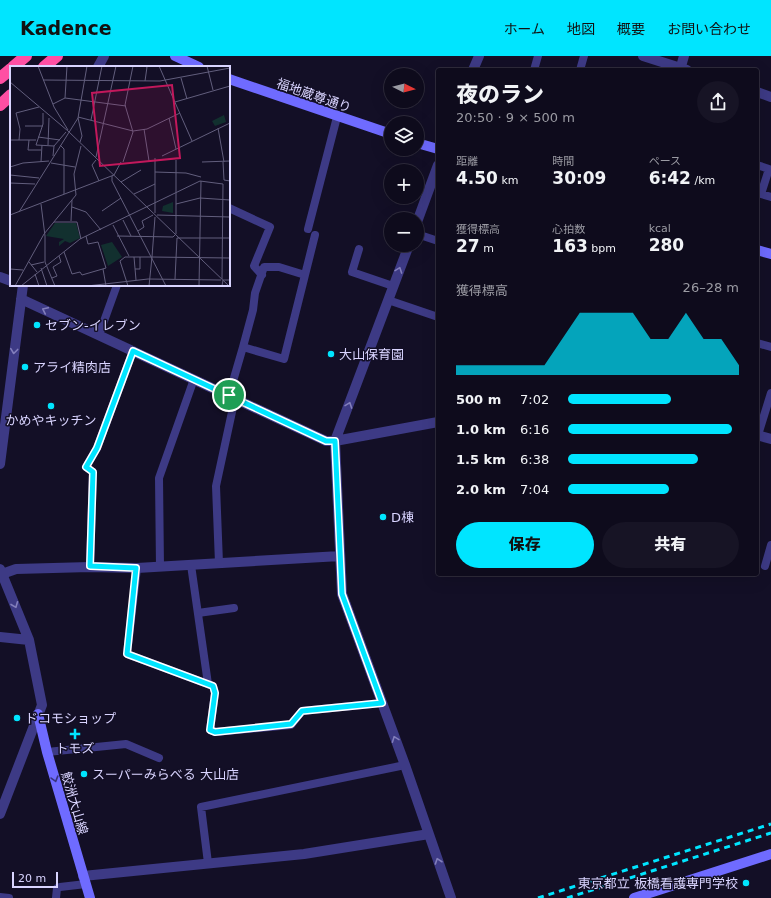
<!DOCTYPE html>
<html lang="ja">
<meta charset="utf-8">
<style>
body{margin:0;font-family:"DejaVu Sans","Noto Sans JP",sans-serif;background:#171425;color:#f1f3f6;height:100vh;display:flex;flex-direction:column;font-size:15px;white-space:nowrap}
*{box-sizing:border-box;margin:0}
p{font-size:13px;color:#9b9ba3}
.icon{flex:none;width:22px;height:22px;fill:none;stroke:currentColor;stroke-width:2;stroke-linecap:round;stroke-linejoin:round}
.map{position:relative;flex:1;overflow:hidden}
.drawer{position:absolute;left:436px;top:12px;width:323px;height:508px;display:flex;flex-direction:column;background:#0e0b1c;border-radius:4px;box-shadow:0 4px 16px #0002,0 0 0 1px #2e2b3b}
.drawer>*{flex:none}
.needle{width:26px;rotate:96deg}
.buttons{position:absolute;left:384px;top:12px;display:grid;gap:8px}
.buttons a{display:grid;place-items:center;width:40px;height:40px;border-radius:50%;background:#0e0b1c;box-shadow:0 4px 16px #0002,0 0 0 1px #2e2b3b;font-size:20px}
.scale{position:absolute;left:12px;bottom:10px;width:46px;box-sizing:border-box;padding-left:4px;border:2px solid #d9d4ff;border-top:0;font-size:11px;line-height:14px;white-space:nowrap;color:#d9d4ff;-webkit-text-stroke:3px #130f26;paint-order:stroke}
.pin{position:absolute;display:grid;place-items:center;width:34px;height:34px;color:#fff;margin:-17px;border:2px solid #fff;border-radius:50%;box-shadow:0 1px 4px #0007}
.round{display:grid;place-items:center;flex:none;width:42px;height:42px;border-radius:21px;background:#171425}
.head{display:flex;align-items:center;justify-content:space-between;height:68px;padding:0 20px}
h1{font-size:22px;font-weight:800;line-height:30px}
.stats{display:grid;grid-template-columns:repeat(3,1fr);gap:6px;height:68px;padding:4px 20px}
.stats div{display:grid;align-content:center}
.stats b{font-size:17px;font-weight:800}
.stats small{font-size:11px;font-weight:400}
.stats p{font-size:11px}
.chart{height:112px;padding:8px 20px}
.chart p{display:flex;justify-content:space-between}
.chart svg{width:100%;height:72px;margin-top:4px;fill:#00e5ff;opacity:.7}
.button{display:flex;gap:8px;margin-top:auto;padding:8px 20px}
.button a{flex:1;height:46px;border-radius:24px;background:#00e5ff;color:#111;font-size:16px;font-weight:800;line-height:46px;text-align:center}
.button a+a{background:#171425;color:#f1f3f6}
ul{padding:0 20px;list-style:none;font-size:13px}
li{display:grid;grid-template-columns:64px 48px 1fr;align-items:center;height:30px}
li i{height:10px;border-radius:5px;background:#00e5ff}
header{display:flex;align-items:center;gap:24px;box-sizing:border-box;height:56px;padding:0 20px;background:#00e5ff;color:#111}
header strong{font-size:19px}
nav{display:flex;gap:22px;margin-inline-start:auto;font-size:14px}
.map>svg:first-child{display:block}
.lines{fill:none;stroke-linecap:round;stroke-linejoin:round}
.lane{stroke:#3d3a85;stroke-width:8}
.street{stroke:#3d3a85;stroke-width:10}
.secondary{stroke:#6f6bff;stroke-width:10}
.highway{stroke:#ff4fa3;stroke-width:12}
.rail{stroke:#00e5ff;stroke-width:3;stroke-dasharray:6 5;stroke-linecap:butt}
.oneway{stroke:#837fbc}
.oneway2{stroke:#38347d}
.route-casing{stroke:#fff;stroke-width:8}
.route{stroke:#00e5ff;stroke-width:5}
.poi-dot{fill:#00e5ff;stroke:#130f26;stroke-width:1.5}
.labels{text-anchor:middle;stroke-width:3;stroke-linejoin:round;paint-order:stroke}
.street-label{font-size:13px;fill:#d9d4ff;stroke:#130f26}
.poi-label{font-size:13px;fill:#d9d4ff;stroke:#130f26;text-anchor:start}
.inset-road{fill:none;stroke:#625e7d;stroke-width:1}
.view{fill:#c2185b;fill-opacity:0.15;stroke:#c2185b;stroke-width:2}
.inset-edge{fill:none;stroke:#d9d4ff;stroke-width:2}
</style>
<header>
<strong>Kadence</strong>
<nav><a>ホーム</a><a>地図</a><a>概要</a><a>お問い合わせ</a></nav>
</header>
<div class="map">
<svg width="771" height="842" viewBox="0 0 771 842">
<rect width="100%" height="100%" fill="#130f26"/>
<g class="lines">
<path class="lane" d="M534 14 538 0
M580 14 584 0
M757 109 769 113 761 138 771 141
M229 152 270 171 254 210 262 219
M308 173 337 61
M417 178 438 185
M359 193 352 216 393 230
M388 244 438 261
M99 279 117 229
M757 287 771 291
M243 291 253 254 255 237 264 211H279L305 219
M229 339 243 291 284 303 315 179
M758 379 771 337
M219 507 216 430 235 342
M191 509 208 628
M765 510 771 489
M90 511 93 416 86 411 97 392 133 295
M160 511 159 422 194 323
M137 512 127 598 213 630 215 637 210 674 215 676 291 669 302 655 382 647
M198 557 234 552
M47 696 126 688 159 702
M208 807 201 751 405 709
M0 841 9 842
M56 842 57 832 60 831 86 828"/>
<path class="street" d="M643 0 687 14
M98 11 104 0
M473 14 479 0
M680 14 684 0
M757 36 771 41
M417 166 438 109
M409 189 335 385 342 538 405 709 451 842
M0 221 11 225
M21 243 326 385H335L438 366
M757 379 771 383
M0 408 23 229
M0 513 29 584 42 649 0 758
M2 518 16 513 90 511 137 512 340 500
M0 581 29 584
M83 820 304 798 429 778"/>
<path class="secondary" d="M175 0 199 11
M229 23 391 78
M417 87 438 93
M757 194 771 198
M38 658 47 696 90 842
M634 842 771 798"/>
<path class="highway" d="M13 11 26 0
M44 11 57 0
M0 22 11 13
M0 49 11 39"/>
<path class="rail" d="M538 842 771 768
M567 842 771 777"/>
</g>
<defs><path id="oneway-chevron" d="M-2-3.5L2.5 0L-2 3.5" fill="none" stroke-width="1.6" stroke-linecap="round" stroke-linejoin="round"/></defs>
<g class="oneway">
<use href="#oneway-chevron" transform="translate(399 214) rotate(-70)"/>
<use href="#oneway-chevron" transform="translate(45 254) rotate(-155)"/>
<use href="#oneway-chevron" transform="translate(14 295) rotate(97)"/>
<use href="#oneway-chevron" transform="translate(349 349) rotate(-70)"/>
<use href="#oneway-chevron" transform="translate(15 549) rotate(68)"/>
<use href="#oneway-chevron" transform="translate(395 683) rotate(-111)"/>
<use href="#oneway-chevron" transform="translate(438 805) rotate(-109)"/>
</g>
<use class="oneway2" href="#oneway-chevron" transform="translate(55 723) rotate(74)"/>
<g class="lines">
<g class="route-casing">
<path id="route" d="M133 295 326 385H335L342 538 382 647 302 655 291 668 215 676 210 674 215 637 213 630 127 598 136 512 90 510 93 416 86 411 97 392Z"/>
</g>
<use href="#route" class="route"/>
</g>
<g class="poi-dot">
<circle cx="37" cy="269" r="4"/>
<circle cx="331" cy="298" r="4"/>
<circle cx="25" cy="311" r="4"/>
<circle cx="51" cy="350" r="4"/>
<circle cx="383" cy="461" r="4"/>
<circle cx="17" cy="662" r="4"/>
<path d="M73 672h4v4h4v4h-4v4h-4v-4h-4v-4h4z"/>
<circle cx="84" cy="718" r="4"/>
<circle cx="746" cy="827" r="4"/>
</g>
<g class="labels">
<g class="street-label">
<text transform="translate(314 39) rotate(19)" y="5">福地蔵尊通り</text>
<text transform="translate(75 747) rotate(74)" y="5">鮫洲大山線</text>
</g>
<g class="poi-label">
<text x="45" y="274">セブン-イレブン</text>
<text x="339" y="303">大山保育園</text>
<text x="33" y="316">アライ精肉店</text>
<text x="51" y="369" text-anchor="middle">かめやキッチン</text>
<text x="391" y="466">D棟</text>
<text x="25" y="667">ドコモショップ</text>
<text x="75" y="697" text-anchor="middle">トモズ</text>
<text x="92" y="723">スーパーみらべる 大山店</text>
<text x="738" y="832" text-anchor="end">東京都立 板橋看護専門学校</text>
</g>
</g>
<g transform="translate(10 10)">
<rect width="220" height="220" fill="#130f26"/>
<path d="M214 49 216 56 205 60 202 55ZM45 157H66L70 172 60 177 55 175 49 180V176L54 173 36 170Z" fill="#12302f"/>
<path d="M163 136V147L152 145 153 140ZM102 176 112 191 98 200 91 179Z" fill="#12302f"/>
<path class="inset-road" d="M28 0 44 41 58 64M57 0 55 32 116 40M134 0 137 1 135 15M149 0 182 75M197 0 203 24M171 12 177 33M33 14 150 15 220 2M0 16 58 65 219 220M165 36 220 20M43 38 55 32M33 47V58L26 79 44 80M68 51 123 65 137 63 170 47M68 52 72 70 70 76M159 52 166 83M81 54 92 0M15 60H33M208 62 214 96M134 63 139 95M28 71 50 74M0 74H26M9 74 10 63 6 47 29 41M19 74 18 84H31M38 79 39 52M50 79 54 83V128M43 90 44 80 56 66M152 90 220 57M86 91 106 0M86 94 82 99 89 115M31 96 32 79M113 96 123 66 115 39 123 0M192 96 220 95M213 96 214 114 220 115M41 97 65 101M0 101 13 97 39 95M145 106 176 107 191 111M0 109 29 112M104 109 111 96M102 110V115L156 220M111 116 131 104M0 117 25 118M124 128 145 118M31 138 35 170V196L45 220M166 138 190 132 220 134M62 141 76 146 91 164M92 145 111 132M9 146 68 52 77 0M145 147V92M0 149 104 109M147 149 220 151M113 154 121 170M61 155 62 134M44 156H67L71 173M103 159 119 190M128 165 134 161 132 155 143 149M107 170 163 171 166 168V94M54 186 62 208 70 206 72 209 96 202 88 176 78 178 76 170M124 191 126 214M19 196 27 206M21 199 34 196M31 202 37 220M0 203 13 204M93 203 96 220M125 203H130V191M25 208 29 220M42 212 47 210 43 201 51 196 49 190M165 213 167 172H220M5 220 34 168 66 129 64 108 71 80M11 220 70 173 190 115 213 118 212 213M77 220 138 213 211 214M118 220 110 195 115 191H142L145 151M139 220 142 191 220 192M189 220 191 115M212 220 213 214H220"/>
<path class="view" d="M162 19 170 92 90 100 82 27Z"/>
<rect width="220" height="220" class="inset-edge"/>
</g>
</svg>
<div class="buttons">
<a><svg class="needle" viewBox="-14 -14 28 28"><path d="M0-13l5 13h-10z" fill="#e53935"/><path d="M0 13l5-13h-10z" fill="#9b9ba3"/></svg></a>
<a><svg class="icon" aria-label="layers" viewBox="0 0 24 24"><path d="M12 4l9 5-9 5-9-5zM3 14l9 5 9-5"/></svg></a>
<a>+</a>
<a>−</a>
</div>
<div class="scale">20 m</div>
<div class="pin" style="left:229px;top:339px;background:#1e9e55"><svg class="icon" aria-label="arrive" viewBox="0 0 24 24"><path d="M6 21V4h12l-3 4 3 4H6"/></svg></div>
<section class="drawer">
<div class="head"><div><h1>夜のラン</h1><p>20:50 · 9 × 500 m</p></div><a class="round"><svg class="icon" aria-label="share" viewBox="0 0 24 24"><path d="M12 15V3M7 8l5-5 5 5M5 13v7h14v-7"/></svg></a></div>
<div class="stats">
<div><p>距離</p><b>4.50<small> km</small></b></div>
<div><p>時間</p><b>30:09</b></div>
<div><p>ペース</p><b>6:42<small> /km</small></b></div>
</div>
<div class="stats">
<div><p>獲得標高</p><b>27<small> m</small></b></div>
<div><p>心拍数</p><b>163<small> bpm</small></b></div>
<div><p>kcal</p><b>280</b></div>
</div>
<div class="chart"><p><span>獲得標高</span>26–28 m</p>
<svg viewBox="0 0 160 44" preserveAspectRatio="none"><path d="M0 44V38L10 38L20 38L30 38L40 38L50 38L60 22L70 6L80 6L90 6L100 6L110 22L120 22L130 6L140 22L150 22L160 38V44z"/></svg>
</div>
<ul>
<li><b>500 m</b>7:02<i style="width:60%"></i></li>
<li><b>1.0 km</b>6:16<i style="width:96%"></i></li>
<li><b>1.5 km</b>6:38<i style="width:76%"></i></li>
<li><b>2.0 km</b>7:04<i style="width:59%"></i></li>
</ul>
<div class="button"><a>保存</a><a>共有</a></div>
</section>
</div>
